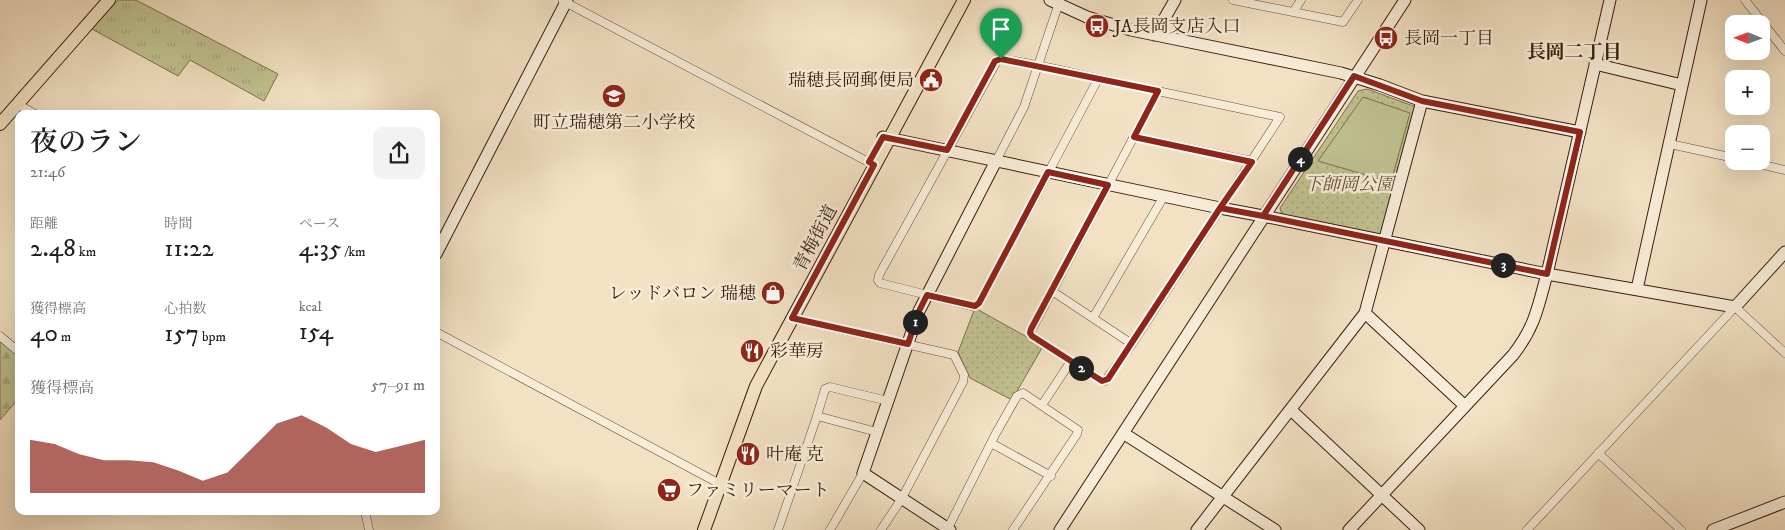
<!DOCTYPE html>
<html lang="ja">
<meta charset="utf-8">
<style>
body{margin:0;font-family:"IM FELL DW Pica","Noto Serif JP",serif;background:#f2f2f2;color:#202124;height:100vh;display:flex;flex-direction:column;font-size:19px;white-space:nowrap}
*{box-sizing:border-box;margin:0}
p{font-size:16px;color:#757577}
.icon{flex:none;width:28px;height:28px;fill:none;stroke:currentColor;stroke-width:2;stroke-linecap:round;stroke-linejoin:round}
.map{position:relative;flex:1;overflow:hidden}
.panel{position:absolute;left:15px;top:110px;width:425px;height:405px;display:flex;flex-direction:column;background:#fff;border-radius:10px;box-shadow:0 5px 20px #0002}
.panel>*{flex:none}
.needle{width:32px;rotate:271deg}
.fabs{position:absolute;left:1725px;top:15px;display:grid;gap:10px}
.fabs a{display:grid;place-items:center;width:45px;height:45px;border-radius:10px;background:#fff;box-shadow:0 5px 20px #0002;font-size:25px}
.pin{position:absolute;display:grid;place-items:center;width:42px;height:42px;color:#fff;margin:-51px -21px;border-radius:50% 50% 50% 0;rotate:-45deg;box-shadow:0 0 5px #0007}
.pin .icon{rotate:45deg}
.km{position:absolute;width:25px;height:25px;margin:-12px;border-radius:50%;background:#222;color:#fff;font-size:14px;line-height:25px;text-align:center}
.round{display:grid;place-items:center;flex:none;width:52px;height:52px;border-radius:10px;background:#f2f2f2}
.headline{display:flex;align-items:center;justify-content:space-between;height:85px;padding:0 15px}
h1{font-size:28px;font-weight:600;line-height:38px}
.stats{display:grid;grid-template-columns:repeat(3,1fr);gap:8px;height:85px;padding:5px 15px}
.stats div{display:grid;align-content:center}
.stats b{font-size:25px;font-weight:600}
.stats small{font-size:14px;font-weight:400}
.stats p{font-size:14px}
.chart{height:140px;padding:10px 15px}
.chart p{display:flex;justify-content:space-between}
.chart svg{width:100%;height:90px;margin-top:5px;fill:#8f2418;opacity:.7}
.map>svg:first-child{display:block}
.grass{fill:url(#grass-tufts);stroke:#7e6e4e}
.forest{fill:url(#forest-firs);stroke:#7e6e4e}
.park{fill:url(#park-dots);stroke:#7e6e4e}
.pitch{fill:#c0c190;stroke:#7e6e4e}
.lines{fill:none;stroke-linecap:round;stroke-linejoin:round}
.street-casing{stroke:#694d3a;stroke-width:9}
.secondary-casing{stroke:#3b1c0c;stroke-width:13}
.primary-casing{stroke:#3b1c0c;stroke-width:14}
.street{stroke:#f7ecd8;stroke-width:8}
.secondary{stroke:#f7ecd8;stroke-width:11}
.primary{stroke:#f2e1c3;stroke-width:12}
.route-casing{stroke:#fff;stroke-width:10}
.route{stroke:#8f2418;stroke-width:6}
.labels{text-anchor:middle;stroke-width:5;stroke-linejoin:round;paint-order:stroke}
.poi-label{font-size:18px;fill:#3b1c0c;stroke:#f7ecd8;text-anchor:start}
.park-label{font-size:18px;font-style:italic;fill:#634e34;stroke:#f7ecd8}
.street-label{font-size:18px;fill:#3b1c0c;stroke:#f7ecd8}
.neighbourhood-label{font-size:19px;font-weight:bold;fill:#3b1c0c;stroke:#f7ecd8}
</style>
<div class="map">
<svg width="1785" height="530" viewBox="0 0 1785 530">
<defs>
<pattern id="grass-tufts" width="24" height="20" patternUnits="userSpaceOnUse" patternTransform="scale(1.25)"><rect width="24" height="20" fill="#c0c190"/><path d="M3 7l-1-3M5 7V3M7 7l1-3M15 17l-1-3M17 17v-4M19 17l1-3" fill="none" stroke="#a6a57b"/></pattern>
<pattern id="forest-firs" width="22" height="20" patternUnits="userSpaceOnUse" patternTransform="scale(1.25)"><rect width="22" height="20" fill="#c0c190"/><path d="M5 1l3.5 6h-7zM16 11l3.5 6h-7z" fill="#a6a57b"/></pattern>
<pattern id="park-dots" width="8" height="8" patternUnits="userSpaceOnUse" patternTransform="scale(1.25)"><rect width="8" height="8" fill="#c0c190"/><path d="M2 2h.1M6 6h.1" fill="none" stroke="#a6a57b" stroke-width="1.8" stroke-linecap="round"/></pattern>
</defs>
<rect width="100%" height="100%" fill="#f2e1c3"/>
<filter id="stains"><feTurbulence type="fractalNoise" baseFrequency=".004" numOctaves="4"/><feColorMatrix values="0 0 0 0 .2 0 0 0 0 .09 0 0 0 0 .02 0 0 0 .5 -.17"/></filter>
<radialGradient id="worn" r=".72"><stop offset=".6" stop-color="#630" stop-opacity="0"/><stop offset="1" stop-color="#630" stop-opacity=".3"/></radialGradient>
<path class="grass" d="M118 0H136L278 74 264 101 190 60 178 76 92 29Z"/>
<path class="forest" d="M0 339 19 355V398L0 420Z"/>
<path class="park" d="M1367 89 1416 107 1382 232 1377 236 1282 215 1280 208 1358 91Z
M975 308 1043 346 1012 400 970 378 958 352Z"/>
<path class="pitch" d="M1363 97 1410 113 1393 175 1387 181 1318 161Z"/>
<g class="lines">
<g class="street-casing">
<path id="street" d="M1233 0 1343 22 1358 0
M1745 0 1785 51
M563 1 874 165
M1293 12 1301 0
M1098 79 979 303 975 306H971L880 283 878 280 879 275 998 59C1028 61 1065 72 1096 78 1157 91 1219 104 1280 117L1132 344 1105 381H1102L1032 336 1030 333 1158 91
M17 104 35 114
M1134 137 1251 161
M1670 144 1734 158
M996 161 1024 107 1060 0
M1746 161 1785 170
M1052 291 1132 344
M792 318 954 355 964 375 963 382 902 498 881 530
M1093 318 1164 196
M436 332 720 484
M0 336 19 352
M1042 405 1071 361
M817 416 825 389 830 387 888 401
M991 443 1051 476
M1598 453 1681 530
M365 511 369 530
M778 530 817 416 877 432
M830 530 863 473
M947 530 995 435 1017 396 1023 393 1075 428 1078 430 1077 434 1013 530
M1527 530 1735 307 1785 353"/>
</g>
<g class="secondary-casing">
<path id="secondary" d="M1050 0 1087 17 1131 30 1341 73 1380 85 1422 101 1580 132
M1155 35 1175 0
M1595 64 1682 85
M883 137 1220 208 1263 216 1547 274 1735 307 1785 252
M436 254 567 0
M1637 289 1701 0
M1365 313 1465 406
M1291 410 1419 530
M1123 433 1275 530
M950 530 863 473 919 311 996 161
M1060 530 1405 0
M1197 530 1365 313 1422 101
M1349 530 1513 355C1535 327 1538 307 1547 274L1610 0
M1713 530 1785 502"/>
</g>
<g class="primary-casing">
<path id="primary" d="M0 124 109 0
M704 530 756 386 964 0"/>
</g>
<use href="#street" class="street"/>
<use href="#secondary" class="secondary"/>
<use href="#primary" class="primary"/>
</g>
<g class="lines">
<g class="route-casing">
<path id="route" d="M1001 59 995 61 947 150 883 137 869 162 874 165 792 318 908 344 919 311 927 295 975 306 979 303 1048 172 1108 185 1031 329 1030 333 1032 336 1102 381 1108 379 1220 208 1263 216 1547 274 1580 132 1422 101 1354 76 1263 216 1220 208 1252 162 1134 137 1158 91 1001 59"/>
</g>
<use href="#route" class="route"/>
</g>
<defs>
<g id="bus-disc" transform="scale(1.25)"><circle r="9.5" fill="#8f2418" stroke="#f7ecd8"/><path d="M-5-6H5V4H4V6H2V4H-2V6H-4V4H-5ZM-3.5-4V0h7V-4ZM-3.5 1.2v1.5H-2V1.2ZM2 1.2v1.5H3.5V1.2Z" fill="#fff"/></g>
<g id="civic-disc" transform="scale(1.25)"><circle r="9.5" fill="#8f2418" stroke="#f7ecd8"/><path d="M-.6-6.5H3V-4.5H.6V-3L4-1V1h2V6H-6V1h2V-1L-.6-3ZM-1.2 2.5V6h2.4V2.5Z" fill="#fff"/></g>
<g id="school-disc" transform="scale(1.25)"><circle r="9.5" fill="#8f2418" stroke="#f7ecd8"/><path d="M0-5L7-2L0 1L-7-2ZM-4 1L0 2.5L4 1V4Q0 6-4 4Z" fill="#fff"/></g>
<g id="shop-disc" transform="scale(1.25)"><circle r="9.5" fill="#8f2418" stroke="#f7ecd8"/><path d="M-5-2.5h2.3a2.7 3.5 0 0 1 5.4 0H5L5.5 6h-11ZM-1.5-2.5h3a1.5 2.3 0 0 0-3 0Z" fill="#fff"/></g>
<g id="restaurant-disc" transform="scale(1.25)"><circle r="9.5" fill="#8f2418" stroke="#f7ecd8"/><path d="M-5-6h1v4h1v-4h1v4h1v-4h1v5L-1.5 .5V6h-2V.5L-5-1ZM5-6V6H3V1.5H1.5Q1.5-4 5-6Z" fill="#fff"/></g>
<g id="supermarket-disc" transform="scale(1.25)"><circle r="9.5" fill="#8f2418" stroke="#f7ecd8"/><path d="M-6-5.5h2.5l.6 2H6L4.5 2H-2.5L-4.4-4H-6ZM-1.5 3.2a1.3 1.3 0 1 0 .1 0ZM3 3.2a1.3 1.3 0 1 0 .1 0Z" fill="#fff"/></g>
</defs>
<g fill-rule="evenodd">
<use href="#bus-disc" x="1097" y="26"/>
<use href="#bus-disc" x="1386" y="38"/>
<use href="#civic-disc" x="931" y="80"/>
<use href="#school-disc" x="614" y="96"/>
<use href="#shop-disc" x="773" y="293"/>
<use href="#restaurant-disc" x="752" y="351"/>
<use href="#restaurant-disc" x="748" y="454"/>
<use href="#supermarket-disc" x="669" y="490"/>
</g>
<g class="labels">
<g class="poi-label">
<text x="1114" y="32">JA長岡支店入口</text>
<text x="1404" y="44">長岡一丁目</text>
<text x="914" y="86" text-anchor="end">瑞穂長岡郵便局</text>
<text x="614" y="128" text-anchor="middle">町立瑞穂第二小学校</text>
<text x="756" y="299" text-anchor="end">レッドバロン 瑞穂</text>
<text x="770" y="357">彩華房</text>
<text x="766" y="460">叶庵 克</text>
<text x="686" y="496">ファミリーマート</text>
</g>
<g class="park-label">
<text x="1349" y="190">下師岡公園</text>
</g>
<g class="street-label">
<text transform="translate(815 238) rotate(-62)" y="6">青梅街道</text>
</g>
<g class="neighbourhood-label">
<text x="1574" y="58">長岡二丁目</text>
</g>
</g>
<rect width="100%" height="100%" filter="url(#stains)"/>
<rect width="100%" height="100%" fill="url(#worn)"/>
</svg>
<div class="fabs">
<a><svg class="needle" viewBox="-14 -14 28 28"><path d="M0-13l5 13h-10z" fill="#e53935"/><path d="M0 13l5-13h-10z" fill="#757577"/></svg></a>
<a>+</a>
<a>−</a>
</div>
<div class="pin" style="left:1001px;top:59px;background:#1e9e55"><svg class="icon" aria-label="arrive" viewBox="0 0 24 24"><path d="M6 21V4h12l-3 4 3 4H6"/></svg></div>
<b class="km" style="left:915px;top:322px">1</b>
<b class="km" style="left:1081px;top:368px">2</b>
<b class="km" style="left:1503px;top:265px">3</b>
<b class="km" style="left:1300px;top:159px">4</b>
<section class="panel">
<div class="headline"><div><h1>夜のラン</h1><p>21:46</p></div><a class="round"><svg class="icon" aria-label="share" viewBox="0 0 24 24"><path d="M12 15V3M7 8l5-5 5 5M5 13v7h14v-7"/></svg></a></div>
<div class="stats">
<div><p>距離</p><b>2.48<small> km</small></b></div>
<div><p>時間</p><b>11:22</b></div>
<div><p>ペース</p><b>4:35<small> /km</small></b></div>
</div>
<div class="stats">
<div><p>獲得標高</p><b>40<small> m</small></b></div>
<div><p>心拍数</p><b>157<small> bpm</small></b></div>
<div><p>kcal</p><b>154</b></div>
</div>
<div class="chart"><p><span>獲得標高</span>57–91 m</p>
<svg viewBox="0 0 160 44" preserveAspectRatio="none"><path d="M0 44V18L10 20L20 25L30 28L40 28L50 29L60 33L70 38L80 34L90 22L100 10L110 6L120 12L130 20L140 24L150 21L160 18V44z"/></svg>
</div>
</section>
</div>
